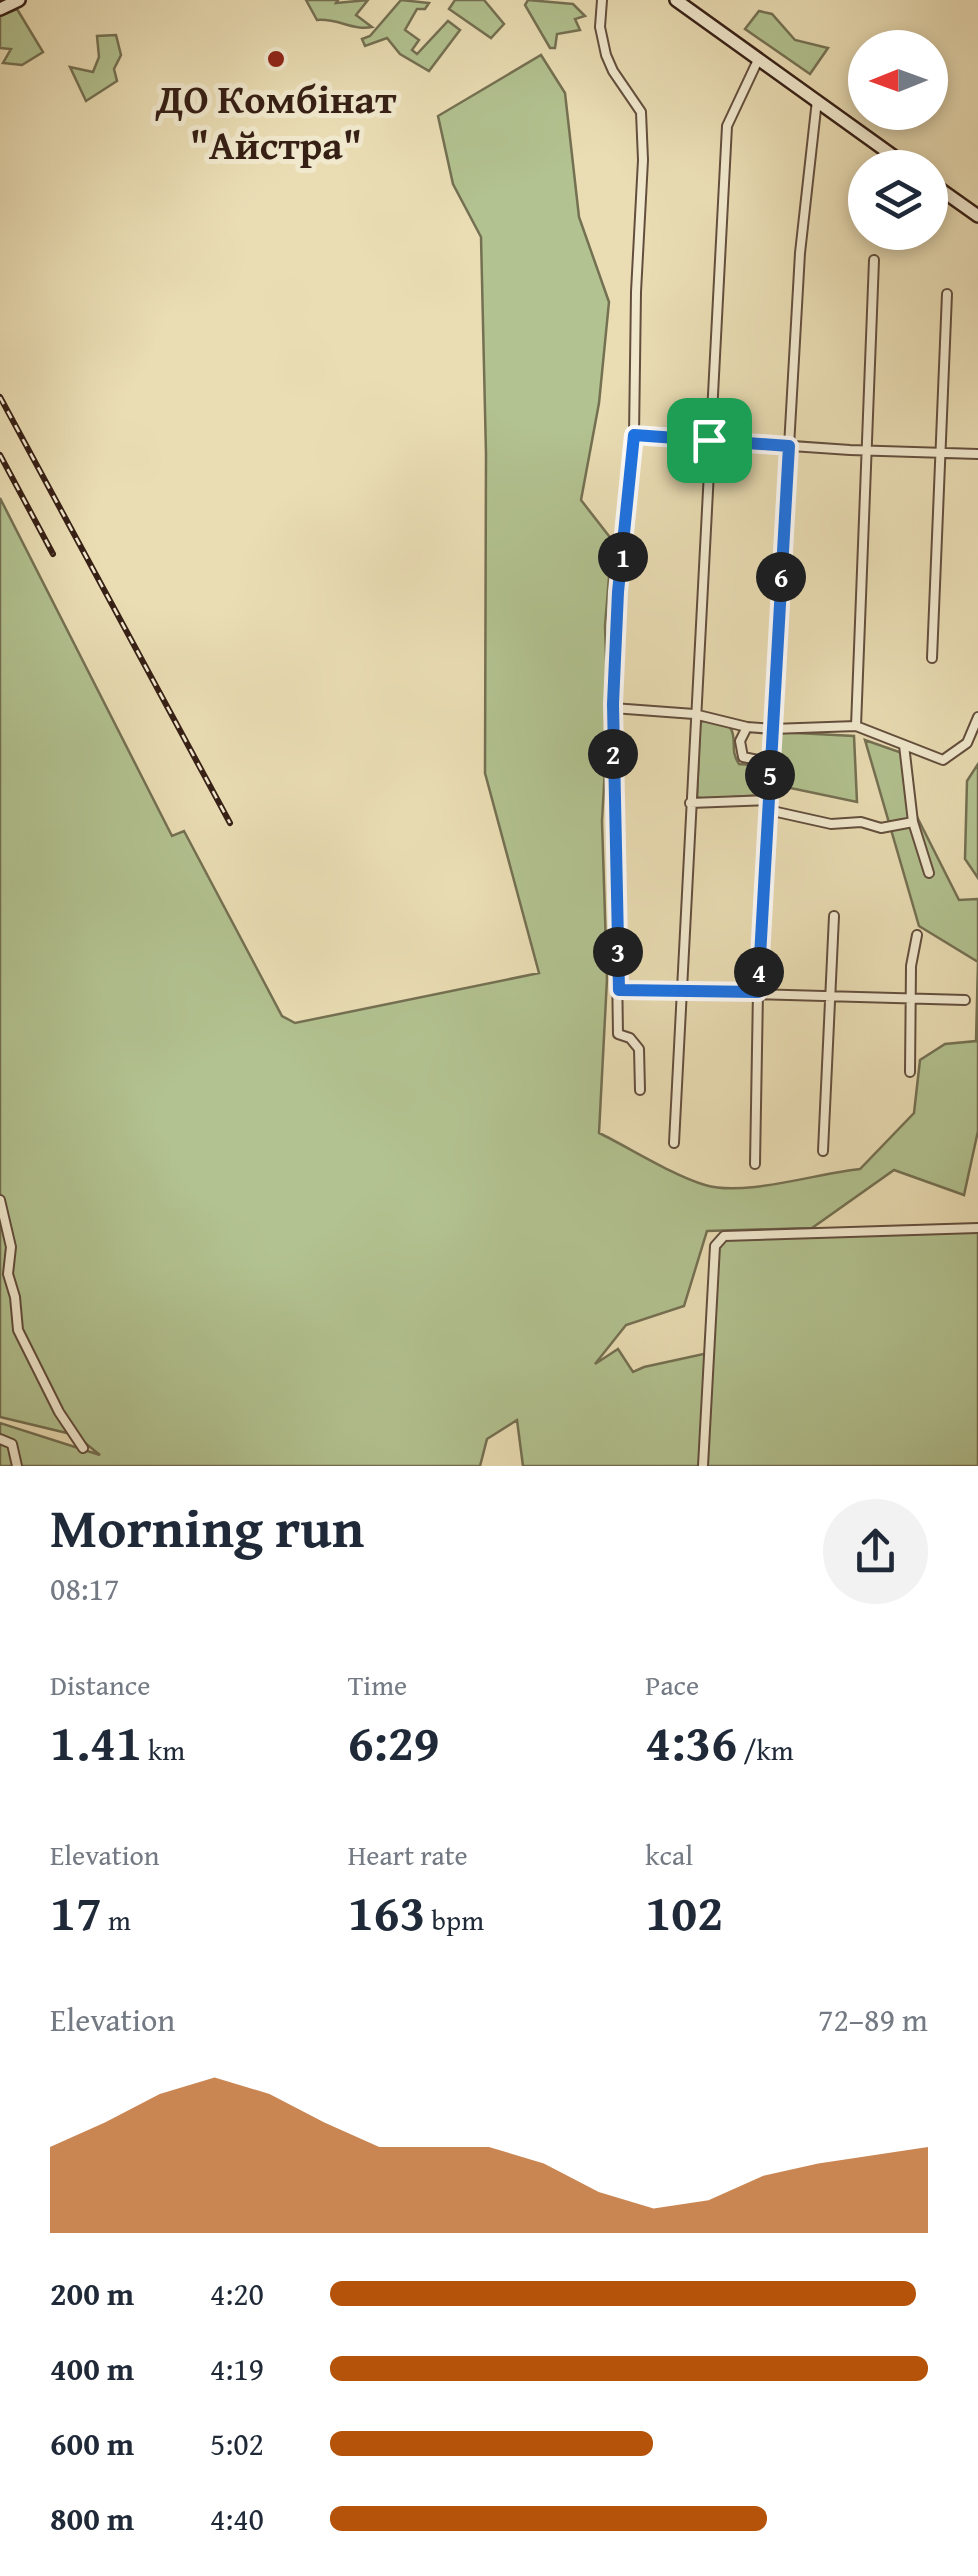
<!DOCTYPE html>
<meta charset="utf-8">
<style>
body{margin:0;font-family:"Gentium Book Plus",serif;background:#f2f2f3;color:#1f2937;height:100vh;display:flex;flex-direction:column;font-size:38px;white-space:nowrap}
*{box-sizing:border-box;margin:0}
p{font-size:32px;color:#747a83}
.icon{flex:none;width:55px;height:55px;fill:none;stroke:currentColor;stroke-width:2;stroke-linecap:round;stroke-linejoin:round}
.map{position:relative;height:1466px;overflow:hidden}
.side{display:flex;flex-direction:column;background:#fff;flex:1}
.side>*{flex:none}
.needle{width:65px;rotate:269deg}
.fabs{position:absolute;left:848px;top:30px;display:grid;gap:20px}
.fabs a{display:grid;place-items:center;width:100px;height:100px;border-radius:50%;background:#fff;box-shadow:0 5px 15px #0003;font-size:50px}
.pin{position:absolute;display:grid;place-items:center;width:85px;height:85px;color:#fff;margin:-42px;border-radius:20px;box-shadow:0 5px 15px #0006}
.km{position:absolute;width:50px;height:50px;margin:-25px;border-radius:50%;background:#222;color:#fff;font-size:28px;line-height:50px;text-align:center}
.round{display:grid;place-items:center;flex:none;width:105px;height:105px;border-radius:52px;background:#f2f2f3}
.head{display:flex;align-items:center;justify-content:space-between;height:170px;padding:0 50px}
h1{font-size:55px;font-weight:700;line-height:75px}
.stats{display:grid;grid-template-columns:repeat(3,1fr);gap:15px;height:170px;padding:10px 50px}
.stats div{display:grid;align-content:center}
.stats b{font-size:50px;font-weight:700}
.stats small{font-size:28px;font-weight:400}
.stats p{font-size:28px}
.chart{height:280px;padding:20px 50px}
.chart p{display:flex;justify-content:space-between}
.chart svg{width:100%;height:180px;margin-top:10px;fill:#b45309;opacity:.7}
ul{padding:0 50px;list-style:none;font-size:32px}
li{display:grid;grid-template-columns:160px 120px 1fr;align-items:center;height:75px}
li i{height:25px;border-radius:12px;background:#b45309}
.map>svg:first-child{display:block}
.green{fill:#b2c290;stroke:#747052;stroke-width:2.5}
.lines{fill:none;stroke-linecap:round;stroke-linejoin:round}
.street-casing{stroke:#634e3d;stroke-width:12}
.secondary-casing{stroke:#361f15;stroke-width:16}
.street{stroke:#f1e9ce;stroke-width:8}
.secondary{stroke:#f1e9ce;stroke-width:11}
.rail-casing{stroke:#361f15;stroke-width:6}
.rail{stroke:#f1e9ce;stroke-width:2.5;stroke-dasharray:8;stroke-linecap:butt}
.route-casing{stroke:#fff;stroke-width:20}
.route{stroke:#1a73e8;stroke-width:12}
.poi-dot{fill:#8f2418;stroke:#f1e9ce;stroke-width:4}
.labels{text-anchor:middle;stroke-width:10;stroke-linejoin:round;paint-order:stroke}
.poi-label{font-size:40px;font-weight:bold;fill:#361f15;stroke:#f1e9ce}
</style>
<div class="map">
<svg width="978" height="1466" viewBox="0 0 978 1466">
<rect width="100%" height="100%" fill="#eaddb4"/>
<filter id="stains"><feTurbulence type="fractalNoise" baseFrequency=".002" numOctaves="4"/><feColorMatrix values="0 0 0 0 .2 0 0 0 0 .09 0 0 0 0 .02 0 0 0 .5 -.17"/></filter>
<radialGradient id="worn" r=".72"><stop offset=".6" stop-color="#630" stop-opacity="0"/><stop offset="1" stop-color="#630" stop-opacity=".3"/></radialGradient>
<path class="green" d="M306 0H338L336 3 368 0 356 15 372 27C353 31 338 18 317 20Z
M401 0 429 3 425 9H417L405 30 419 40 412 50 417 54 448 21 460 30 429 71 400 54 387 38 365 46 362 39 370 36Z
M455 0H484L504 24 491 38 449 9Z
M528 0 573 4 585 16 575 19 580 30 557 34 555 48H550L525 5Z
M17 9 43 52 22 65 3 63 11 49 0 48V16Z
M759 11 772 14 795 40 828 48 810 74 745 29Z
M116 35 121 55 114 69 117 81 86 101 70 67 93 72 99 57 97 36Z
M541 55 565 93 579 217 609 302 599 403 581 500 612 540 605 626 608 714 602 821 607 979 599 1133C630 1148 672 1175 705 1185 745 1197 818 1173 860 1169L914 1113 920 1060 945 1044 976 1041 978 962 919 926 865 740 905 754 910 761V803L959 900 978 899V1131L964 1195 894 1170 812 1228 707 1231 684 1306 626 1325 595 1364 618 1349 633 1372 644 1367 708 1353 701 1466H523L517 1420 487 1439 480 1466H0V1423L100 1455 75 1435 0 1417V498L172 836 184 831 282 1016 295 1023 539 973 485 773 486 454 481 237 453 184 438 116Z
M706 720 730 727C738 740 729 749 739 764L764 766 765 795 703 799 697 797 700 722Z
M777 732 854 736 857 802 776 785Z
M978 764V878L965 859 967 781Z
M978 1231V1466H704L716 1247 725 1239Z"/>
<g class="lines">
<g class="street-casing">
<path id="street" d="M602 0 600 27 606 55 613 71 641 112 643 160 636 292 634 435 619 592 613 708 618 1034 630 1038 639 1049 640 1090
M634 435 850 450 978 454
M932 658 947 294
M613 708 694 714 747 727 772 729 856 726 943 760 967 743 978 717
M856 726 874 260
M747 727 740 741 743 757 763 761 771 755
M904 745 913 822 929 873
M690 803 768 800
M768 810 831 824 861 822 881 828 913 822
M619 990 965 1000
M910 1072 911 966 917 935
M674 1143 727 126 758 60
M823 1151 834 916
M755 1164 758 992 800 253 817 100
M0 1200 11 1247 8 1274 15 1297 18 1330 59 1412 83 1448
M0 1439 12 1444 17 1466
M703 1466 715 1246 724 1236 978 1228"/>
</g>
<g class="secondary-casing">
<path id="secondary" d="M676 0 910 168
M0 9 19 0
M930 182 978 216"/>
</g>
<use href="#street" class="street"/>
<use href="#secondary" class="secondary"/>
<g class="rail-casing">
<path id="rail" d="M0 397 230 823
M0 455 53 554"/>
</g>
<use href="#rail" class="rail"/>
</g>
<g class="lines">
<g class="route-casing">
<path id="route" d="M634 435 789 446 758 992 619 990 613 704 618 592Z"/>
</g>
<use href="#route" class="route"/>
</g>
<circle class="poi-dot" cx="276" cy="59" r="10"/>
<g class="labels">
<g class="poi-label">
<text x="276" y="113">ДО Комбінат<tspan x="276" dy="46">"Айстра"</tspan></text>
</g>
</g>
<rect width="100%" height="100%" filter="url(#stains)"/>
<rect width="100%" height="100%" fill="url(#worn)"/>
</svg>
<div class="fabs">
<a><svg class="needle" viewBox="-14 -14 28 28"><path d="M0-13l5 13h-10z" fill="#e53935"/><path d="M0 13l5-13h-10z" fill="#747a83"/></svg></a>
<a><svg class="icon" aria-label="layers" viewBox="0 0 24 24"><path d="M12 4l9 5-9 5-9-5zM3 14l9 5 9-5"/></svg></a>
</div>
<div class="pin" style="left:709px;top:440px;background:#1e9e55"><svg class="icon" aria-label="arrive" viewBox="0 0 24 24"><path d="M6 21V4h12l-3 4 3 4H6"/></svg></div>
<b class="km" style="left:623px;top:557px">1</b>
<b class="km" style="left:613px;top:754px">2</b>
<b class="km" style="left:618px;top:952px">3</b>
<b class="km" style="left:759px;top:972px">4</b>
<b class="km" style="left:770px;top:775px">5</b>
<b class="km" style="left:781px;top:577px">6</b>
</div>
<section class="side">
<div class="head"><div><h1>Morning run</h1><p>08:17</p></div><a class="round"><svg class="icon" aria-label="share" viewBox="0 0 24 24"><path d="M12 15V3M7 8l5-5 5 5M5 13v7h14v-7"/></svg></a></div>
<div class="stats">
<div><p>Distance</p><b>1.41<small> km</small></b></div>
<div><p>Time</p><b>6:29</b></div>
<div><p>Pace</p><b>4:36<small> /km</small></b></div>
</div>
<div class="stats">
<div><p>Elevation</p><b>17<small> m</small></b></div>
<div><p>Heart rate</p><b>163<small> bpm</small></b></div>
<div><p>kcal</p><b>102</b></div>
</div>
<div class="chart"><p><span>Elevation</span>72–89 m</p>
<svg viewBox="0 0 160 44" preserveAspectRatio="none"><path d="M0 44V23L10 17L20 10L30 6L40 10L50 17L60 23L70 23L80 23L90 27L100 34L110 38L120 36L130 30L140 27L150 25L160 23V44z"/></svg>
</div>
<ul>
<li><b>200 m</b>4:20<i style="width:98%"></i></li>
<li><b>400 m</b>4:19<i style="width:100%"></i></li>
<li><b>600 m</b>5:02<i style="width:54%"></i></li>
<li><b>800 m</b>4:40<i style="width:73%"></i></li>
</ul>
</section>
